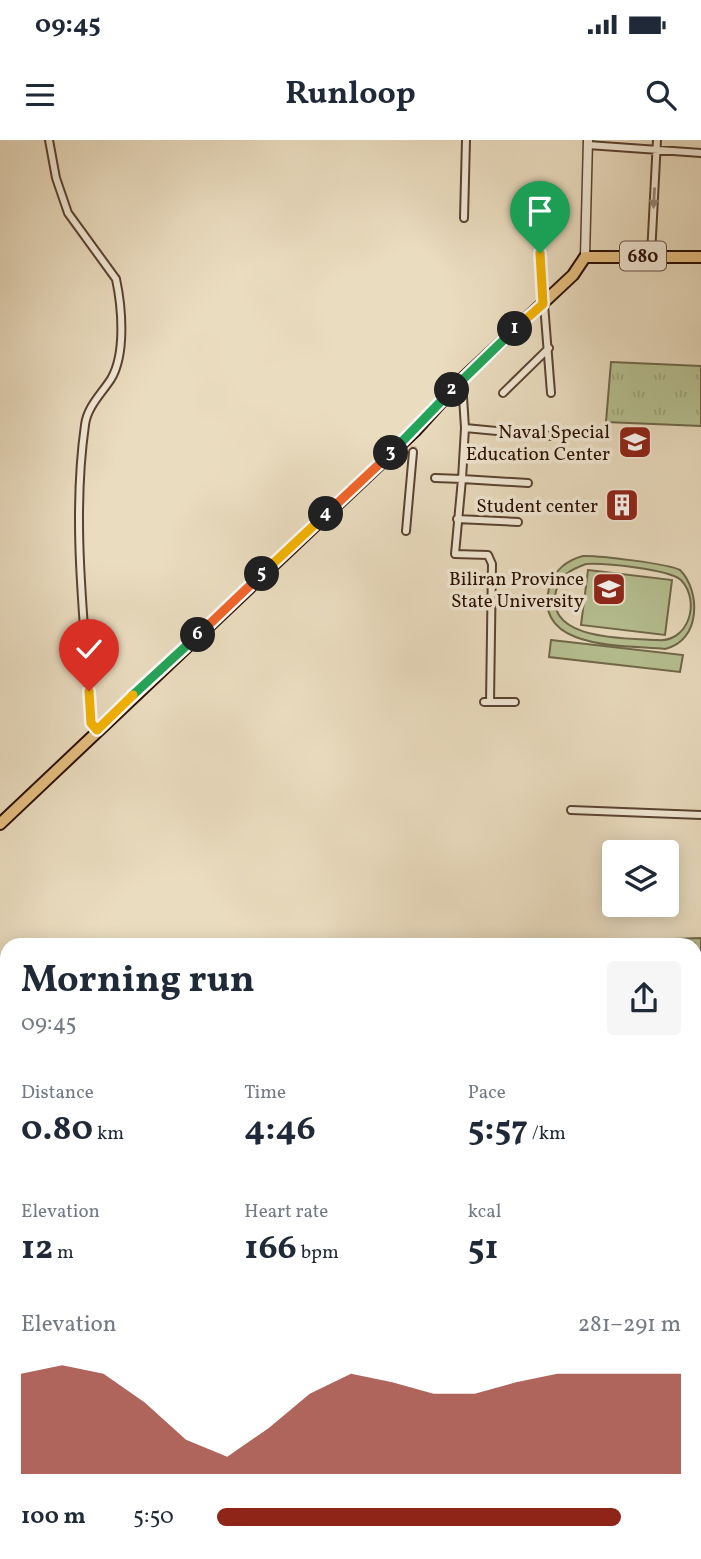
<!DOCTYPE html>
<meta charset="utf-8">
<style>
body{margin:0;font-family:Vollkorn,serif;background:#f6f6f7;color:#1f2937;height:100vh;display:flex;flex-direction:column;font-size:26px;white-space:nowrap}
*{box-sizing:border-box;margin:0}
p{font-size:23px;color:#747a83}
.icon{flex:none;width:38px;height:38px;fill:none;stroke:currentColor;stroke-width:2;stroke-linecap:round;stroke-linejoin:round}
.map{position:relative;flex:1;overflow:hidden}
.details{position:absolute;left:0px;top:798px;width:702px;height:621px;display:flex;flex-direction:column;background:#fff;border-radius:21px 21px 0 0;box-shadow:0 4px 18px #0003}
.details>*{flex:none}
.controls{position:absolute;left:602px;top:700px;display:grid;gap:14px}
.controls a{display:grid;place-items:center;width:77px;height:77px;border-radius:7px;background:#fff;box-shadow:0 4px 18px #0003;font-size:35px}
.pin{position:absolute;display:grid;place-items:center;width:60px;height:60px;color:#fff;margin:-72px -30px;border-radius:50% 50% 50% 0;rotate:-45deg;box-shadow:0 0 7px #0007}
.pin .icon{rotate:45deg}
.km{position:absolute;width:35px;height:35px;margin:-18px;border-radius:50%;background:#222;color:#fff;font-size:19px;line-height:35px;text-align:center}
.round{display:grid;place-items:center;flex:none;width:74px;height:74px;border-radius:7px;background:#f6f6f7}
.overview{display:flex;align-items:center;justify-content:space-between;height:119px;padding:0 21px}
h1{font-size:38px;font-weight:700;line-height:52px}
.metrics{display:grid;grid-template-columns:repeat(3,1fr);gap:10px;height:119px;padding:7px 21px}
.metrics div{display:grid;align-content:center}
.metrics b{font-size:35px;font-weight:700}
.metrics small{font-size:19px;font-weight:400}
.metrics p{font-size:19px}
.chart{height:196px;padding:14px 21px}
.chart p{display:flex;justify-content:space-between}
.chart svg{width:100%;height:126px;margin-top:7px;fill:#8f2418;opacity:.7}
ul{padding:0 21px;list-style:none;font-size:23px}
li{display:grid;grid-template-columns:112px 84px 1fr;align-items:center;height:52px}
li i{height:18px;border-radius:9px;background:#8f2418}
.status{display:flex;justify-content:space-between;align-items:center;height:49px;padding:0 35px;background:#fff;direction:ltr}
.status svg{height:19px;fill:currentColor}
header{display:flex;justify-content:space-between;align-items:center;height:91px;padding:0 21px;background:#fff;font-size:32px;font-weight:700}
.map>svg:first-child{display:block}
.grass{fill:url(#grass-tufts);stroke:#706749;stroke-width:2}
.cemetery{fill:url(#cemetery-stones);stroke:#706749;stroke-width:2}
.garden{fill:#b6c092;stroke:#706749;stroke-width:2;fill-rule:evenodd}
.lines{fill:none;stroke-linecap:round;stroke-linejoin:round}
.stream{stroke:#6c766a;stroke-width:2}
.minor-tunnel{stroke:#cdbda2;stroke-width:6;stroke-dasharray:6 3;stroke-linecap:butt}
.minor-casing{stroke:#5a4230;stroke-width:10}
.tertiary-casing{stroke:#5a4230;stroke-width:11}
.primary-casing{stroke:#2a0e00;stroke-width:14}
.minor{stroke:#f1e8d5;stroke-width:6}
.tertiary{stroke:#f1e8d5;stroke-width:8}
.primary{stroke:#e5be80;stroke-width:10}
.oneway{fill:#978675}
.split-1-casing{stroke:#fff;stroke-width:14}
.split-2-casing{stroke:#fff;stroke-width:14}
.split-3-casing{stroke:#fff;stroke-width:14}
.split-4-casing{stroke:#fff;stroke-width:14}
.split-5-casing{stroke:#fff;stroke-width:14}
.split-6-casing{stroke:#fff;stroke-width:14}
.split-7-casing{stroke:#fff;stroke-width:14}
.split-8-casing{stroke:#fff;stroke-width:14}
.split-1{stroke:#f5b400;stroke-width:9}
.split-2{stroke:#22a559;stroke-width:9}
.split-3{stroke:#22a559;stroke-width:9}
.split-4{stroke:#f0652b;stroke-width:9}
.split-5{stroke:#f5b400;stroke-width:9}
.split-6{stroke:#f0652b;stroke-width:9}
.split-7{stroke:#22a559;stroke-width:9}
.split-8{stroke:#f5b400;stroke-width:9}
.labels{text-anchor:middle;stroke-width:7;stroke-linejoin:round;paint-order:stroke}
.shield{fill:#f1e8d5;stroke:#664f40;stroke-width:2}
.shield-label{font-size:18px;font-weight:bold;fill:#2a0e00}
.poi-label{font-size:19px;fill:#2a0e00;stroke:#f1e8d5;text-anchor:end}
</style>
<div class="status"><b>09:45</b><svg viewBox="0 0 49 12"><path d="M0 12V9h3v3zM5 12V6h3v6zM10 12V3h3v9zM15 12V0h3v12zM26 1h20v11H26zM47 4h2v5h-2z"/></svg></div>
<header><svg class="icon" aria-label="menu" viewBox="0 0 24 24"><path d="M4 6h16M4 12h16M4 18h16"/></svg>Runloop<svg class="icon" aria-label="search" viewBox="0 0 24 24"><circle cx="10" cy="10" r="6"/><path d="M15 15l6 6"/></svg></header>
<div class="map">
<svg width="701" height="1419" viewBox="0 0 701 1419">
<defs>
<pattern id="grass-tufts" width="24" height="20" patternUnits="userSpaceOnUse" patternTransform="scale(1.75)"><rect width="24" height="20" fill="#b6c092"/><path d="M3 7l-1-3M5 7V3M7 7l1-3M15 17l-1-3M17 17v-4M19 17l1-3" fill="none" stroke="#9da47c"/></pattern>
<pattern id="cemetery-stones" width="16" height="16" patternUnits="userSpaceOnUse" patternTransform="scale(1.75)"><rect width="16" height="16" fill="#b6c092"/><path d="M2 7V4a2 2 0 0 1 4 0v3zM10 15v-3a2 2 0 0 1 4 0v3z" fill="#9da47c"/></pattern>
</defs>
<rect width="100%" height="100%" fill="#eadcbf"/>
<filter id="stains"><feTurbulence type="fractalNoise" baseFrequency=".00286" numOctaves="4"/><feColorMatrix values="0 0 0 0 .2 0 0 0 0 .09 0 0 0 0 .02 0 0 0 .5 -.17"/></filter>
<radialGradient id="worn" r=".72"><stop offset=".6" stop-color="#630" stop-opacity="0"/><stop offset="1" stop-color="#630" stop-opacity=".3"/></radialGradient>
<path class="grass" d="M611 222 701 226V286L606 282Z"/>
<path class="cemetery" d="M701 798V865L695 867V805L563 803Z"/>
<path class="garden" d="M583 416C597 415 669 424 680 430 701 451 701 501 665 509 627 505 533 511 549 448 553 431 567 420 583 416ZM586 424C605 423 668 429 681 440 701 461 689 503 657 500 626 498 544 501 556 451 560 435 572 429 586 424Z
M588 430 672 440 665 495 581 485Z
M551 500 683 515 680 532 549 517Z"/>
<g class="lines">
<path class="stream" d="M0 1180 7 1182
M182 1419 187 1412"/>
<path class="minor-tunnel" d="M413 312 414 305"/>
<g class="minor-casing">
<path id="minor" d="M49 0 56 38 68 73 116 139C122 167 126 214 111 239 102 253 87 267 85 285 71 382 85 486 91 583L97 590
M588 5 701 13
M464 78 466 0
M540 113 551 253
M651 115 657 0
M503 253 549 208
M465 288 551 296
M435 338 462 339 465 288 462 241
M457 379 518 382
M406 391 413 312
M484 562H515
M490 562 492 424 488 415 455 414 462 339 528 343
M571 670 701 675
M695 1244 701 1248
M297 1412 330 1419"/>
</g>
<g class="tertiary-casing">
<path id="tertiary" d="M585 117 588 0"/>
</g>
<g class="primary-casing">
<path id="primary" d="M0 684 415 291 462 239 573 135 585 117H701
M695 1123 701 999
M679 1419 680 1412"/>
</g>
<use href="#minor" class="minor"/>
<use href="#tertiary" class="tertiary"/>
<use href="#primary" class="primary"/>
</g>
<defs><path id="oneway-solid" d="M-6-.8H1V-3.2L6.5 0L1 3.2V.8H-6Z" transform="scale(1.75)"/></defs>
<use class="oneway" href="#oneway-solid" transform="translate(654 58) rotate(93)"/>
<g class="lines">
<g class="split-1-casing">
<path id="split-1" d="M515 189 543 164 540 113"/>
</g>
<g class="split-2-casing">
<path id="split-2" d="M452 250 515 189"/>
</g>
<g class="split-3-casing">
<path id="split-3" d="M391 313 452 250"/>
</g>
<g class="split-4-casing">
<path id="split-4" d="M326 374 391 313"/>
</g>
<g class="split-5-casing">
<path id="split-5" d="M262 434 326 374"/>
</g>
<g class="split-6-casing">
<path id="split-6" d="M198 495 262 434"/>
</g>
<g class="split-7-casing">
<path id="split-7" d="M133 555 198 495"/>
</g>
<g class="split-8-casing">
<path id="split-8" d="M89 551 91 583 97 590 133 555"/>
</g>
<use href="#split-1" class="split-1"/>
<use href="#split-2" class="split-2"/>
<use href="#split-3" class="split-3"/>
<use href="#split-4" class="split-4"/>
<use href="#split-5" class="split-5"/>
<use href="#split-6" class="split-6"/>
<use href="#split-7" class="split-7"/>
<use href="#split-8" class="split-8"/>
</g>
<defs>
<g id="school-square" transform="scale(1.75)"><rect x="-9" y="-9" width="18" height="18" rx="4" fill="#8f2418" stroke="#f1e8d5"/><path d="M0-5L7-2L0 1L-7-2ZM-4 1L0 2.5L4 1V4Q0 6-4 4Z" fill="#fff"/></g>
<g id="building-square" transform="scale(1.75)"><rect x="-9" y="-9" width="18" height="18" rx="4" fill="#8f2418" stroke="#f1e8d5"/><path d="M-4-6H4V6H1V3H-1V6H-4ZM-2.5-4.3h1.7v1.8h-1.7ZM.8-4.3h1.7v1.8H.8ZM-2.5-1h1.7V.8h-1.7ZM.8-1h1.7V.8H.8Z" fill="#fff"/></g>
<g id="university-square" transform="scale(1.75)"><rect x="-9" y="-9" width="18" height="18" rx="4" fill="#8f2418" stroke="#f1e8d5"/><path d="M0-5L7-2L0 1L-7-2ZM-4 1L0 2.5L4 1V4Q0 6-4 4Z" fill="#fff"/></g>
</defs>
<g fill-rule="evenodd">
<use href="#school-square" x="635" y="302"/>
<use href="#building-square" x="622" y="365"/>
<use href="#university-square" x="609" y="449"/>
</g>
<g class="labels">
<rect class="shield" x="620" y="101.5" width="46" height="29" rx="5"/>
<g class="shield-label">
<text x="643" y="122">680</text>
</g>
<g class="poi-label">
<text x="610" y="298">Naval Special<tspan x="610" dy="22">Education Center</tspan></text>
<text x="598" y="372">Student center</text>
<text x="584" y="445">Biliran Province<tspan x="584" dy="22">State University</tspan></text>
</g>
</g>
<rect width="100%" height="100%" filter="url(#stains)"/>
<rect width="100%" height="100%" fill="url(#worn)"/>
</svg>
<div class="controls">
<a><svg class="icon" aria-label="layers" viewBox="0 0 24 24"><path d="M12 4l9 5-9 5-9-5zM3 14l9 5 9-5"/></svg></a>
</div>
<div class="pin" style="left:540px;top:113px;background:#1e9e55"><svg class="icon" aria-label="arrive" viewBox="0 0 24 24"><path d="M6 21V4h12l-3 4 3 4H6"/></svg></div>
<div class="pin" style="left:89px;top:551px;background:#d93025"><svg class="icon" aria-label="check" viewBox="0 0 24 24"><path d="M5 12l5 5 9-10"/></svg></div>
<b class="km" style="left:515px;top:189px">1</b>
<b class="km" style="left:452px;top:250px">2</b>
<b class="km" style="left:391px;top:313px">3</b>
<b class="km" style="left:326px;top:374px">4</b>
<b class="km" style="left:262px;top:434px">5</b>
<b class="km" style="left:198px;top:495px">6</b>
<section class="details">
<div class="overview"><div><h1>Morning run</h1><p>09:45</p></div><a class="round"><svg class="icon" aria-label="share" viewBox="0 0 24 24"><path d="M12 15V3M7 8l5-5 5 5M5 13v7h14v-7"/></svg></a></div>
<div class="metrics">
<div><p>Distance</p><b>0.80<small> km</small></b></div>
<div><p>Time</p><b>4:46</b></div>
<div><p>Pace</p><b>5:57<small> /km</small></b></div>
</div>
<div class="metrics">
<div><p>Elevation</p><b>12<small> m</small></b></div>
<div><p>Heart rate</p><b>166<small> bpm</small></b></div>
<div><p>kcal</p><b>51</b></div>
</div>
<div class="chart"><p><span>Elevation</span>281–291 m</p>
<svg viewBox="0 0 160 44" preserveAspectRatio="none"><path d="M0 44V9L10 6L20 9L30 19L40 32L50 38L60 28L70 16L80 9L90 12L100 16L110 16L120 12L130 9L140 9L150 9L160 9V44z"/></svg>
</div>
<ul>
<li><b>100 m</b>5:50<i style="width:87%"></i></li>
</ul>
</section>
</div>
